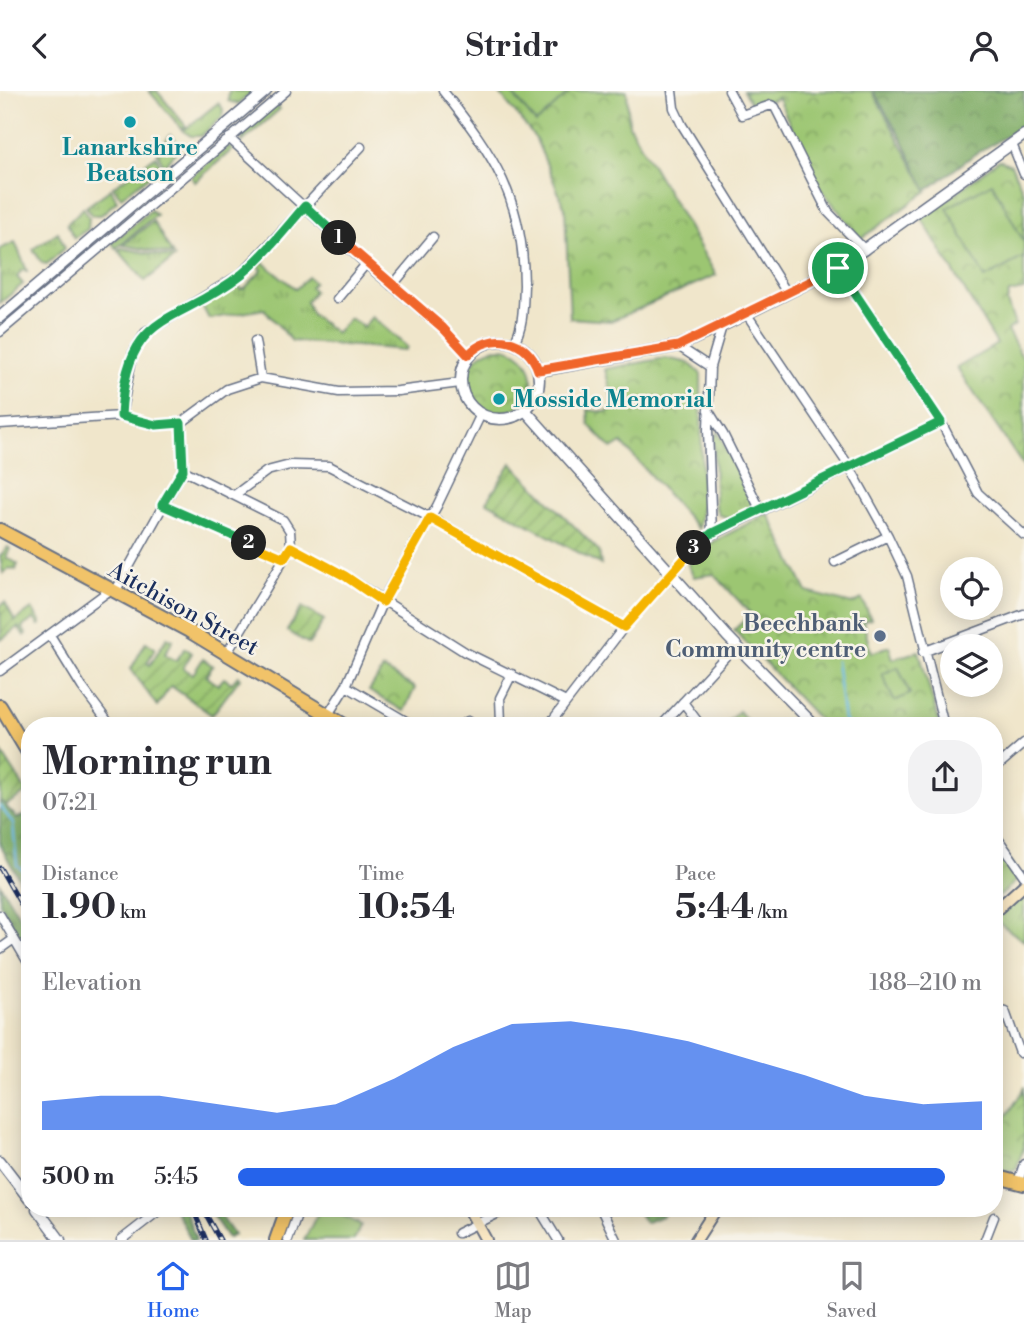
<!DOCTYPE html>
<meta charset="utf-8">
<style>
body{margin:0;font-family:"Libre Bodoni",serif;background:#f2f2f3;color:#2b2b33;height:100vh;display:flex;flex-direction:column;font-size:26px;white-space:nowrap}
*{box-sizing:border-box;margin:0}
p{font-size:23px;color:#7c7c81}
.icon{flex:none;width:38px;height:38px;fill:none;stroke:currentColor;stroke-width:2;stroke-linecap:round;stroke-linejoin:round}
.map{position:relative;flex:1;overflow:hidden}
.drawer{position:absolute;left:21px;top:626px;width:982px;height:500px;display:flex;flex-direction:column;background:#fff;border-radius:28px;box-shadow:0 4px 18px #0003}
.drawer>*{flex:none}
.buttons{position:absolute;left:940px;top:466px;display:grid;gap:14px}
.buttons a{display:grid;place-items:center;width:63px;height:63px;border-radius:50%;background:#fff;box-shadow:0 4px 18px #0003;font-size:35px}
.pin{position:absolute;display:grid;place-items:center;width:60px;height:60px;color:#fff;margin:-30px;border:4px solid #fff;border-radius:50%;box-shadow:0 2px 7px #0007}
.km{position:absolute;width:35px;height:35px;margin:-18px;border-radius:50%;background:#222;color:#fff;font-size:19px;line-height:35px;text-align:center}
.round{display:grid;place-items:center;flex:none;width:74px;height:74px;border-radius:28px;background:#f2f2f3}
.overview{display:flex;align-items:center;justify-content:space-between;height:119px;padding:0 21px}
h1{font-size:38px;font-weight:700;line-height:52px}
.metrics{display:grid;grid-template-columns:repeat(3,1fr);gap:10px;height:119px;padding:7px 21px}
.metrics div{display:grid;align-content:center}
.metrics b{font-size:35px;font-weight:700}
.metrics small{font-size:19px;font-weight:400}
.metrics p{font-size:19px}
.chart{height:196px;padding:14px 21px}
.chart p{display:flex;justify-content:space-between}
.chart svg{width:100%;height:126px;margin-top:7px;fill:#2563eb;opacity:.7}
ul{padding:0 21px;list-style:none;font-size:23px}
li{display:grid;grid-template-columns:112px 84px 1fr;align-items:center;height:52px}
li i{height:18px;border-radius:9px;background:#2563eb}
header{display:flex;justify-content:space-between;align-items:center;height:91px;padding:0 21px;background:#fff;font-size:32px;font-weight:700}
.tab-bar{display:flex;justify-content:space-around;align-items:center;height:98px;border-top:2px solid #e1e1e2;background:#fff;font-size:19px;color:#7c7c81}
.tab-bar a{display:grid;justify-items:center;gap:4px}
.tab-bar .current{color:#2563eb}
.map>svg:first-child{display:block}
.grass{fill:url(#grass-tufts);stroke:#5c7a68;stroke-width:2}
.forest{fill:url(#forest-crowns);stroke:#4c6d61;stroke-width:2}
.park{fill:url(#park-crowns);stroke:#5c7a68;stroke-width:2}
.garden{fill:url(#garden-furrows);stroke:#5c7a68;stroke-width:2}
.pitch{fill:#9cc672;stroke:#5c7a68;stroke-width:2}
.lines{fill:none;stroke-linecap:round;stroke-linejoin:round}
.stream{stroke:#69bae4;stroke-width:2.5}
.minor-casing{stroke:#666f84;stroke-width:11}
.tertiary-casing{stroke:#666f84;stroke-width:13}
.secondary-casing{stroke:#666f84;stroke-width:14}
.primary-casing{stroke:#666f84;stroke-width:16}
.minor{stroke:#fff;stroke-width:8}
.tertiary{stroke:#fff;stroke-width:10}
.secondary{stroke:#f9e7c3;stroke-width:10}
.primary{stroke:#f1c369;stroke-width:12}
.rail-casing{stroke:#1b2f5e;stroke-width:5}
.rail{stroke:#f7f3e8;stroke-width:2.5;stroke-dasharray:8;stroke-linecap:butt}
.split-1-casing{stroke:#fff;stroke-width:14}
.split-2-casing{stroke:#fff;stroke-width:14}
.split-3-casing{stroke:#fff;stroke-width:14}
.split-4-casing{stroke:#fff;stroke-width:14}
.split-1{stroke:#f0652b;stroke-width:9}
.split-2{stroke:#22a559;stroke-width:9}
.split-3{stroke:#f5b400;stroke-width:9}
.split-4{stroke:#22a559;stroke-width:9}
.culture-dot{fill:#0f9aa8;stroke:#f7f3e8;stroke-width:2.5}
.service-dot{fill:#5c6f8a;stroke:#f7f3e8;stroke-width:2.5}
.labels{text-anchor:middle;stroke-width:5;stroke-linejoin:round;paint-order:stroke}
.culture-label{font-size:23px;font-weight:bold;fill:#0d838f;stroke:#f7f3e8}
.street-label{font-size:23px;fill:#1b2f5e;stroke:#f7f3e8}
.service-label{font-size:23px;font-weight:bold;fill:#4e5e75;stroke:#f7f3e8;text-anchor:end}
</style>
<header><svg class="icon" aria-label="back" viewBox="0 0 24 24"><path d="M15 5l-7 7 7 7"/></svg>Stridr<svg class="icon" aria-label="person" viewBox="0 0 24 24"><circle cx="12" cy="8" r="4"/><path d="M4 21q1-7 8-7t8 7"/></svg></header>
<div class="map">
<svg width="1024" height="1149" viewBox="0 0 1024 1149">
<defs>
<pattern id="grass-tufts" width="24" height="20" patternUnits="userSpaceOnUse" patternTransform="scale(1.75)"><rect width="24" height="20" fill="#9cc672"/><path d="M3 7l-1-3M5 7V3M7 7l1-3M15 17l-1-3M17 17v-4M19 17l1-3" fill="none" stroke="#7ea161"/></pattern>
<pattern id="forest-crowns" width="20" height="18" patternUnits="userSpaceOnUse" patternTransform="scale(1.75)"><rect width="20" height="18" fill="#7dab64"/><path d="M2 6a3 3 0 1 1 6 0M12 15a3 3 0 1 1 6 0" fill="none" stroke="#668c56"/></pattern>
<pattern id="park-crowns" width="20" height="18" patternUnits="userSpaceOnUse" patternTransform="scale(1.75)"><rect width="20" height="18" fill="#9cc672"/><path d="M2 6a3 3 0 1 1 6 0M12 15a3 3 0 1 1 6 0" fill="none" stroke="#7ea161"/></pattern>
<pattern id="garden-furrows" width="10" height="10" patternUnits="userSpaceOnUse" patternTransform="scale(1.75)"><rect width="10" height="10" fill="#9cc672"/><path d="M-1 1l2-2M0 10L10 0M9 11l2-2" fill="none" stroke="#7ea161"/></pattern>
</defs>
<rect width="100%" height="100%" fill="#f7f3e8"/>
<filter id="ink" filterUnits="userSpaceOnUse"><feTurbulence type="fractalNoise" baseFrequency=".0143" numOctaves="2"/><feDisplacementMap in="SourceGraphic" scale="14" xChannelSelector="R" yChannelSelector="G"/><feConvolveMatrix kernelMatrix="1 2 1 2 8 2 1 2 1" color-interpolation-filters="sRGB"/></filter>
<filter id="wash" filterUnits="userSpaceOnUse"><feTurbulence type="fractalNoise" baseFrequency=".00686" numOctaves="4" result="noise"/><feDisplacementMap in="SourceGraphic" scale="28" xChannelSelector="R" yChannelSelector="G"/><feGaussianBlur stdDeviation="1.57" result="paint"/><feColorMatrix in="noise" values="0 0 0 0 0 0 0 0 0 0 0 0 0 0 0 0 0 1.4 0 .05"/><feComposite in="paint" operator="in"/></filter>
<g filter="url(#wash)">
<rect width="100%" height="100%" fill="#f0e6cb"/>
<path class="grass" d="M149 0H157L186 35 182 38Z
M229 0H254L238 13 228 10Z
M218 12 223 18 222 26 201 45H191L183 40Z
M276 14 280 18 242 51 243 41Z
M170 44 178 52 179 58 164 75 157 61Z
M229 55 233 58 195 91 191 86Z
M156 65 161 77 121 106 113 96Z
M111 98 117 110 101 124H92L86 116Z
M83 117 89 126 88 138 74 147 67 133Z
M151 119 156 124 116 157 112 152Z
M153 130 173 164 123 154Z
M58 141 65 157 47 173 42 172 33 158Z
M15 151 27 180 22 179 17 186 23 193 0 212V158Z
M98 152 16 223 14 221 86 159Z
M121 157 174 167 145 190 118 159Z
M261 170 296 198 308 186 314 191 310 196 314 200 306 211 312 224 336 242 350 227 363 236 372 226 407 256 405 259 292 250 264 218 209 228 201 213 239 191 240 198H244L262 179 258 174Z
M718 341 753 412 749 419 729 427 719 424 715 415 714 346Z"/>
<path class="forest" d="M873 0H1024V35L975 63 926 100 904 52Z
M0 709 17 727 30 722V807L0 754Z
M0 793 30 843V862L0 812Z
M175 1118H185L196 1149H191Z
M208 1118H216L234 1144 228 1147Z
M628 1118H668L669 1119 662 1125 645 1132 638 1121Z"/>
<path class="park" d="M498 0H627L629 34 716 184 611 230 570 227 565 117 536 48Z
M743 0H872L927 100 861 148 817 93 778 7 753 15Z
M999 69 1011 74 1024 102V199L1009 202 1007 211 1015 234 1007 239 1024 269V376L957 277 997 253 922 128Z
M468 289a32 32 0 1 1 64 0a32 32 0 1 1-64 0Z
M666 267 689 272 701 283 702 416 698 438 622 352 612 358 589 334 588 319 604 321 615 318 605 278Z
M768 422 807 501 852 513 862 508 871 528 863 530 871 562 889 555 893 568 919 560 940 635H825L734 539 751 523 714 483 694 486 688 474 709 453Z
M383 578 415 597 404 620 369 600Z
M739 620 752 635H723Z
M994 748 1018 783 1016 790 994 810Z
M1024 802V850L995 829Z
M1024 998V1056L1016 1078 1007 1081 994 1074V1045Z"/>
<path class="garden" d="M511 372 599 460 601 474 487 411Z
M8 456 10 458 6 466 18 473 16 479 9 477 3 483 0 465Z
M5 511 15 530 32 518 41 532 39 534 34 528 22 536 26 543 24 545 18 536 1 549 0 515Z
M302 516 324 529 309 553 287 540Z
M167 546 173 549 165 563 176 570 185 557 192 562 183 577 193 583 203 568 213 575 206 585 218 594 224 587 232 592 238 585 240 587 212 624 171 595 157 615 131 578 146 551 155 557 147 572 150 574Z
M2 662 27 701 6 714 0 709Z"/>
<path class="pitch" d="M510 0H571L536 32Z
M992 92 1024 151V166L985 187 947 117Z
M898 576 910 603 894 610 882 583Z
M320 1118H330L361 1134 354 1149H304Z"/>
<g class="lines">
<path class="stream" d="M836 570 844 629 850 635
M0 715 13 732 17 774 30 785"/>
</g>
</g>
<g filter="url(#ink)">
<g class="lines">
<g class="minor-casing">
<path id="minor" d="M443 0C494 64 524 109 524 194 523 214 524 234 514 252
M672 0 674 17 682 34 787 202
M729 0 742 24 771 14 775 16 828 121 865 159
M229 47 366 173 443 237 468 264
M1012 53 1024 83
M838 177 941 331 978 402 1024 444
M392 195 433 146
M337 208 366 173
M746 222 849 375 888 445 907 485 944 635
M0 241 286 0
M255 250 261 287
M678 255 710 276
M708 319 723 343 761 420
M121 325 133 262 145 242 241 183 361 56
M0 333 121 325 156 334 181 332 227 298 261 287 339 301 398 300 460 292
M183 379 283 429 290 440 291 456 227 562
M236 403 267 380 290 374 329 375 431 427 624 536
M162 414 284 467
M712 442 708 339 710 276 722 235
M291 456 345 485 465 561 566 611
M835 471 888 445
M115 501 183 379 181 332
M50 544 82 596 111 635
M923 561 1024 523
M0 580 110 499
M346 595 414 635
M683 611 701 635
M501 632 500 607 512 583
M321 635 346 595 385 505 437 415 481 323
M459 635 468 630 476 635
M548 635 624 536 702 449 941 331
M661 635 736 554
M994 678 1024 652
M994 742 1024 785
M0 824 30 875
M0 858 14 848
M994 918 1005 920 1020 962
M1018 1091 1024 1073
M539 1118 558 1149
M601 1118 616 1149
M458 1142 507 1118
M121 1149 161 1118
M288 1149 299 1118
M985 1149 994 1126"/>
</g>
<g class="tertiary-casing">
<path id="tertiary" d="M0 226 266 0
M461 289a39 39 0 1 1 78 0a39 39 0 1 1-78 0Z
M538 280 678 255 722 235 838 177 1024 44
M525 319 727 545 815 635
M0 1070 30 1109
M37 1118 60 1149"/>
</g>
<g class="secondary-casing">
<path id="secondary" d="M994 821 1024 794
M469 1118 486 1149
M696 1149 716 1118"/>
</g>
<g class="primary-casing">
<path id="primary" d="M0 439 189 540 346 635
M0 615 30 665
M994 1085 1024 1093
M276 1149 287 1118"/>
</g>
<use href="#minor" class="minor"/>
<use href="#tertiary" class="tertiary"/>
<use href="#secondary" class="secondary"/>
<use href="#primary" class="primary"/>
<g class="rail-casing">
<path id="rail" d="M0 777 30 829
M193 1118 206 1149
M203 1118 220 1149"/>
</g>
<use href="#rail" class="rail"/>
</g>
</g>
<g class="lines" filter="url(#ink)">
<g class="split-1-casing">
<path id="split-1" d="M339 147 443 237 468 264C491 239 528 248 538 279L678 255 838 177"/>
</g>
<g class="split-2-casing">
<path id="split-2" d="M249 452 162 414 183 379 181 332 156 334 121 325C126 217 175 236 242 183 265 164 285 138 305 115L339 147"/>
</g>
<g class="split-3-casing">
<path id="split-3" d="M249 452 284 467 291 456 345 485 383 511 430 427 624 536 694 457"/>
</g>
<g class="split-4-casing">
<path id="split-4" d="M694 457 712 442 941 331 838 177"/>
</g>
<use href="#split-1" class="split-1"/>
<use href="#split-2" class="split-2"/>
<use href="#split-3" class="split-3"/>
<use href="#split-4" class="split-4"/>
</g>
<g class="culture-dot">
<circle cx="130" cy="31" r="7"/>
<circle cx="499" cy="308" r="7"/>
</g>
<circle class="service-dot" cx="880" cy="545" r="7"/>
<g class="labels">
<g class="culture-label">
<text x="130" y="64">Lanarkshire<tspan x="130" dy="26">Beatson</tspan></text>
<text x="513" y="316" text-anchor="start">Mosside Memorial</text>
</g>
<g class="street-label">
<text transform="translate(184 517) rotate(29)" y="8">Aitchison Street</text>
</g>
<g class="service-label">
<text x="866" y="540">Beechbank<tspan x="866" dy="26">Community centre</tspan></text>
</g>
</g>
</svg>
<div class="buttons">
<a><svg class="icon" aria-label="locate" viewBox="0 0 24 24"><circle cx="12" cy="12" r="6"/><path d="M12 2v4M12 18v4M2 12h4M18 12h4"/></svg></a>
<a><svg class="icon" aria-label="layers" viewBox="0 0 24 24"><path d="M12 4l9 5-9 5-9-5zM3 14l9 5 9-5"/></svg></a>
</div>
<div class="pin" style="left:838px;top:177px;background:#1e9e55"><svg class="icon" aria-label="arrive" viewBox="0 0 24 24"><path d="M6 21V4h12l-3 4 3 4H6"/></svg></div>
<b class="km" style="left:339px;top:147px">1</b>
<b class="km" style="left:249px;top:452px">2</b>
<b class="km" style="left:694px;top:457px">3</b>
<section class="drawer">
<div class="overview"><div><h1>Morning run</h1><p>07:21</p></div><a class="round"><svg class="icon" aria-label="share" viewBox="0 0 24 24"><path d="M12 15V3M7 8l5-5 5 5M5 13v7h14v-7"/></svg></a></div>
<div class="metrics">
<div><p>Distance</p><b>1.90<small> km</small></b></div>
<div><p>Time</p><b>10:54</b></div>
<div><p>Pace</p><b>5:44<small> /km</small></b></div>
</div>
<div class="chart"><p><span>Elevation</span>188–210 m</p>
<svg viewBox="0 0 160 44" preserveAspectRatio="none"><path d="M0 44V34L10 32L20 32L30 35L40 38L50 35L60 26L70 15L80 7L90 6L100 9L110 13L120 19L130 25L140 32L150 35L160 34V44z"/></svg>
</div>
<ul>
<li><b>500 m</b>5:45<i style="width:95%"></i></li>
</ul>
</section>
</div>
<nav class="tab-bar">
<a class="current"><svg class="icon" aria-label="home" viewBox="0 0 24 24"><path d="M3 11l9-7 9 7M6 9v11h12V9"/></svg>Home</a>
<a><svg class="icon" aria-label="map" viewBox="0 0 24 24"><path d="M3 6l6-2 6 2 6-2v14l-6 2-6-2-6 2zM9 4v14M15 6v14"/></svg>Map</a>
<a><svg class="icon" aria-label="saved" viewBox="0 0 24 24"><path d="M7 4h10v16l-5-4-5 4z"/></svg>Saved</a>
</nav>
